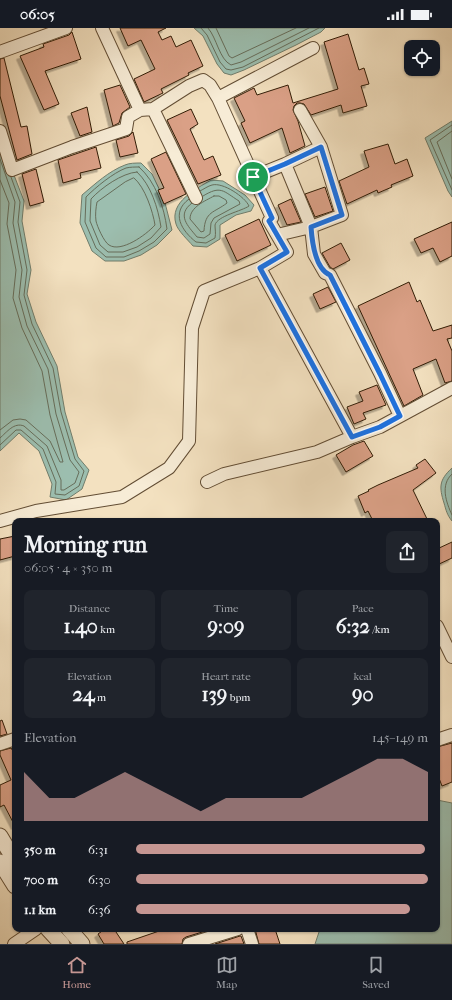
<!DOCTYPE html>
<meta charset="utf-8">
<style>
body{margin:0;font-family:"IM FELL French Canon",serif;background:#20242c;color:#f1f3f6;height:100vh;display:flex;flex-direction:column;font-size:15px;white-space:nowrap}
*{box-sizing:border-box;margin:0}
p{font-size:13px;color:#9ea1a6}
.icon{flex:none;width:22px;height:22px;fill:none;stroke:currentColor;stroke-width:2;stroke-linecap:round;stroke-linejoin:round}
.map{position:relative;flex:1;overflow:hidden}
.drawer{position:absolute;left:12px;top:490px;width:428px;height:414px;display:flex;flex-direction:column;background:#171b24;border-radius:8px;box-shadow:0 1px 3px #0004}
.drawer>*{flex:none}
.buttons{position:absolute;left:404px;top:12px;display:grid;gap:8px}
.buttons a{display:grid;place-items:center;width:36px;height:36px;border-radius:8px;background:#171b24;box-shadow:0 1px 3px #0004;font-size:20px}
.pin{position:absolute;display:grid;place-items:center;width:34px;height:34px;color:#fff;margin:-17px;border:2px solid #fff;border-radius:50%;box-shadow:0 1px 4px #0007}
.round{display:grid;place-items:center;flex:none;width:42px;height:42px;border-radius:8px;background:#20242c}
.overview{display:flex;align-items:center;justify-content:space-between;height:68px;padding:0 12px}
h1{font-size:22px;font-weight:700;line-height:30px}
.figures{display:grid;grid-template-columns:repeat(3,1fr);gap:6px;height:68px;padding:4px 12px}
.figures div{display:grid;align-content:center;border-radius:8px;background:#20242c;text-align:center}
.figures b{font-size:20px;font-weight:700}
.figures small{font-size:11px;font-weight:400}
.figures p{font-size:11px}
.chart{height:112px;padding:8px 12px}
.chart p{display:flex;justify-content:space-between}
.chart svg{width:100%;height:72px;margin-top:4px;fill:#c59692;opacity:.7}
ul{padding:0 12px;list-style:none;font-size:13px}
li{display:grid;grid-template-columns:64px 48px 1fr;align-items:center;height:30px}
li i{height:10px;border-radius:5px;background:#c59692}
.status{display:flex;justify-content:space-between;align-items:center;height:28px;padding:0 20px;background:#171b24;direction:ltr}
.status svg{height:11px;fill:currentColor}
.menu{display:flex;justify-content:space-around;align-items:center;height:56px;border-top:1px solid #363941;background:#171b24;font-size:11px;color:#9ea1a6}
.menu a{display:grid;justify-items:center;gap:2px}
.menu .on{color:#c59692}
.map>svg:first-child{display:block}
.water{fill:#9cbeaf;stroke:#717d6b}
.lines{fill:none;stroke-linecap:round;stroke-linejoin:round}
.shore{stroke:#666d5a;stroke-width:1}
.building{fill:#daa086;stroke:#311c05;filter:url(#shadow)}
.minor-casing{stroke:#624d34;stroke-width:14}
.tertiary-casing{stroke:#624d34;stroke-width:17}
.minor{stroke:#f7ecd6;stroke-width:12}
.tertiary{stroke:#f7ecd6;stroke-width:15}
.route-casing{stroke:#fff;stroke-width:8}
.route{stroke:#1a73e8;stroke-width:5}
</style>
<div class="status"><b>06:05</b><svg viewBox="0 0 49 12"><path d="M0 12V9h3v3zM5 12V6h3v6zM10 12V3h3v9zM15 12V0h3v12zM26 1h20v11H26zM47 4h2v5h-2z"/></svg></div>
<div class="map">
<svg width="452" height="916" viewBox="0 0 452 916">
<defs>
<filter id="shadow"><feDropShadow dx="-3.5" dy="3.5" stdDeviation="0" flood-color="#0004"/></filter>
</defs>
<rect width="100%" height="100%" fill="#f3e1c0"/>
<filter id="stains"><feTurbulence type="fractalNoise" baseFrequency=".005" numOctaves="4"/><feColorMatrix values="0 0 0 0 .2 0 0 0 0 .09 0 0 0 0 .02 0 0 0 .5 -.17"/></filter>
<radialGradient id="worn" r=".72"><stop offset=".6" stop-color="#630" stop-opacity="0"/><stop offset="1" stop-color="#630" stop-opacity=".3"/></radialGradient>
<path class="water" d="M194 0H325L321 4 296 17 244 42 231 47 224 45 217 36 203 8Z
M452 93V169L448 163 425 110Z
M0 98 12 142 24 173 22 193 31 242 27 266 36 294 57 338 65 384 78 429 89 442 82 461 66 472 50 469 52 456 39 423 19 405 0 423Z
M141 135 152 146 164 171 172 202 157 217 141 227 124 233H105L92 223 80 195 82 167C95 156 109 143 125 137 129 135 136 135 141 135Z
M211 152 223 153 245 167 254 177 251 183 236 187 220 197V211L207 219 193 218C188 212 178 203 176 196 169 174 196 161 211 152Z
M452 440V493C447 487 446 482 444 475 439 459 439 452 452 440Z
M437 772 452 775V916H315L320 901H437Z"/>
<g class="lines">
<path class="shore" d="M201 0 207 7 220 34 226 41 231 42 243 39 319 0
M208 0C217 10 219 31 231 37L241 34 309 0
M216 0 229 28 232 30 296 0
M452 97 430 112 452 162
M452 103 437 114 452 151
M0 131 15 174 13 195 22 242 19 269 27 298 48 341 56 386 70 432 79 444 75 455 64 462H61V452L47 418 24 398C14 394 7 404 0 410
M139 139C156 154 164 179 167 201L154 214 139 223 124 229H106L96 220 85 194 86 169C96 159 113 145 126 140 130 139 135 139 139 139Z
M137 144C151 157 158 180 161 199L151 210 137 219 123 224H108L100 217 90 193 91 171C101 160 122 145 137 144Z
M134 150C145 159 153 184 155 197 146 207 121 225 109 217 104 214 97 198 96 193 95 187 96 179 97 174L125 154Z
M0 152 9 175 7 196 16 242 13 270 22 300 42 343 50 387 63 434H60L50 413 26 392 20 391 13 392 0 402
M214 168H219L226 172 227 175C214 185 205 183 204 203L201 204 190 191C190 179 205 173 214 168Z
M189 171C170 185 182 203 196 214L206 215 215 210C216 205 215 201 215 197 217 188 242 183 249 178 245 169 223 154 212 157 208 158 204 161 200 163
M192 175C176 187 188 198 197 209L204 210 210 206 211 195 214 190 240 176 239 173C223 163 221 157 203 168
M0 417 16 402H21L43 421 56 454 55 466 65 467 79 458 84 443 75 431 61 384 53 340 32 296 24 267 27 242 18 194 20 174 11 149
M452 446C440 457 446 474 452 487"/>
</g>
<path class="building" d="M120 0H166L158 4 162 12 171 8 176 19 191 12 203 38 188 45 189 47 161 61 163 65 144 74 134 51 155 41 141 12 128 18Z
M72 4 81 31 45 43 59 76 44 82 20 28 44 19 43 16 69 7Z
M348 6 359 42 364 40 369 56 361 58 367 78 343 85 341 77 311 87 304 76 300 75H297L294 78 293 82 298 93 305 118 290 125 282 100 250 115 241 95 245 93 234 70 254 60 257 67 288 57 293 75 338 61 324 14Z
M4 30 21 99 27 98 32 126 17 132 0 68V31Z
M120 57 130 79 122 85 119 95 113 98 104 62Z
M87 79 92 104 80 108 71 85Z
M191 81 198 96 190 101 204 132 213 128 221 147 198 156 167 92Z
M133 104 138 125 120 129 116 112 129 108Z
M388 116 395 136 407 131 413 148 391 157 392 159 378 165 377 162 347 176 339 153 369 139 364 123Z
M96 119 101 140 80 145 81 150 63 155 58 132Z
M166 124 186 166 164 176 158 162 164 160 151 131Z
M36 141 44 174 30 178 22 146Z
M325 159 333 183 315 189 305 166Z
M291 171 301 194 287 197 278 177Z
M259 191 271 217 237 233 225 207Z
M452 194V228L440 234 433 220 421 225 414 211Z
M341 215 350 232 333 241 330 239 322 225Z
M409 254 417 274 420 272 433 303 452 297V310L447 311 452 323V353L445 355 436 331 413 341 423 367 404 378 358 278Z
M328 259 336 274 320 281 313 266Z
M377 357 386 377 363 385 366 391 354 396 347 379 363 373 359 364Z
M364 413 373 428 346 444 336 427 353 417Z
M425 431 436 445 413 462 428 493H373L368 483 365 485 358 468 369 463 368 462 378 457 418 440 416 437Z
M15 508V528L0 532V511Z
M452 514V530L437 537V521Z
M2 692 7 706 0 708V693Z
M452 715V754L442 758 437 745V719Z
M11 720 13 723 15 722V798L4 777 0 779V757L11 752 0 727V723Z
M105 901H114L124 916H104L98 906Z
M165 901H212L186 909 183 911 182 916H127V914Z
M255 901H275L280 916H259Z
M241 908 244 916H215L240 908Z"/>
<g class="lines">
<g class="minor-casing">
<path id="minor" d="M102 0 140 82 153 81 189 58 203 52 210 57 218 70 313 20
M0 24 66 0
M153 81 196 170
M0 103 12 142 72 119 126 101 128 89 140 82
M285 136 311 199 314 226 325 245 330 247 380 345 400 388
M253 149 285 136 321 119
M277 207 311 199 342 187 321 119 300 82
M260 240 352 409
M207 454 224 446 317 424 352 409 380 399 452 360
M0 493 36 483 122 469 169 440 189 413 192 300 204 263 260 240 287 224 269 193 272 190 218 70
M437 598 452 629
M437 712 452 707
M0 716 15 711
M247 901 252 916
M14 916 36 901
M189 916 238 901"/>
</g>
<g class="tertiary-casing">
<path id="tertiary" d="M0 808 15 833
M0 834 15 858
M48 901 62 916
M69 901 82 916"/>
</g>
<use href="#minor" class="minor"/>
<use href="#tertiary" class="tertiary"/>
</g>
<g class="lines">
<g class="route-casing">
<path id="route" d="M321 119 342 187 311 199C312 213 315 241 330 247L380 346 400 388 380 399 352 409 260 240 287 224 269 193 272 190 253 149 285 136Z"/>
</g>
<use href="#route" class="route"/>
</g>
<rect width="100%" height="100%" filter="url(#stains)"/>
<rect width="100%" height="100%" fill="url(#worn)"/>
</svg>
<div class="buttons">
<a><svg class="icon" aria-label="locate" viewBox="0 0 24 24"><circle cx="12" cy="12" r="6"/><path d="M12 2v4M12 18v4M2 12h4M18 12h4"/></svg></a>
</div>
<div class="pin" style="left:253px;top:149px;background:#1e9e55"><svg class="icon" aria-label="arrive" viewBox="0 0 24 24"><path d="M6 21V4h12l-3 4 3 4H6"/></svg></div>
<section class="drawer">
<div class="overview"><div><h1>Morning run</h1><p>06:05 · 4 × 350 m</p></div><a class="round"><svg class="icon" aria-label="share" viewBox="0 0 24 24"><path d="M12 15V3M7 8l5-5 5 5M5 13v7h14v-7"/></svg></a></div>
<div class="figures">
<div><p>Distance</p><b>1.40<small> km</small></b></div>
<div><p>Time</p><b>9:09</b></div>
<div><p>Pace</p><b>6:32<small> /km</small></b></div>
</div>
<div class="figures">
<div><p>Elevation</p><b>24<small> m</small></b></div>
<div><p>Heart rate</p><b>139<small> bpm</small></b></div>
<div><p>kcal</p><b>90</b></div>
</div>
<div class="chart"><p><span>Elevation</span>145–149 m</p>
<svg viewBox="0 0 160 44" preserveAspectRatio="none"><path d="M0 44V14L10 30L20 30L30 22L40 14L50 22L60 30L70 38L80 30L90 30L100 30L110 30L120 22L130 14L140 6L150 6L160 14V44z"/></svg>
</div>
<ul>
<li><b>350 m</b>6:31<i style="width:99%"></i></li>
<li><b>700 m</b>6:30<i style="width:100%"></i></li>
<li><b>1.1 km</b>6:36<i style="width:94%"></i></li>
</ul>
</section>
</div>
<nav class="menu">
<a class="on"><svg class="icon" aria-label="home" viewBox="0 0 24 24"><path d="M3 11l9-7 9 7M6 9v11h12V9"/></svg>Home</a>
<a><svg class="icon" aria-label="map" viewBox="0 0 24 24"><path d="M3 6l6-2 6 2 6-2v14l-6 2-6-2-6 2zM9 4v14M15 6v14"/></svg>Map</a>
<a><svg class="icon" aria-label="saved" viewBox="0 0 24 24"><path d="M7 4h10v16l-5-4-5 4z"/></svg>Saved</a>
</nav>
